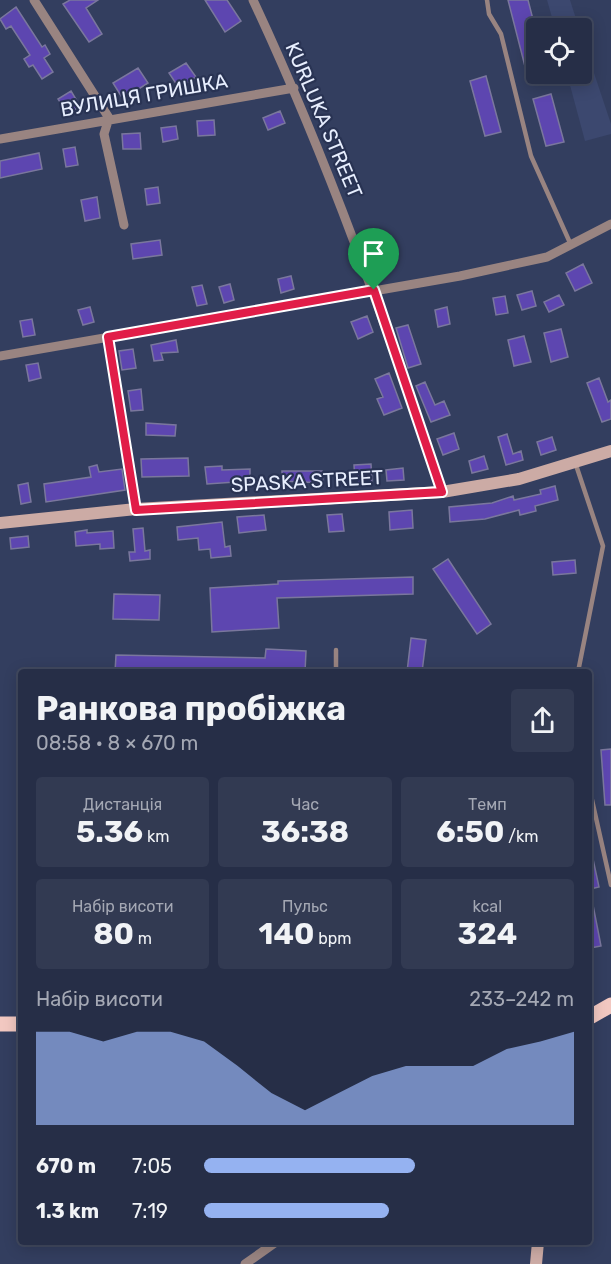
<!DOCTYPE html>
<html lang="uk">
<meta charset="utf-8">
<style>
body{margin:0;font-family:Rubik,sans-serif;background:#323a52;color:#f1f3f6;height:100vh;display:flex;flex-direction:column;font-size:22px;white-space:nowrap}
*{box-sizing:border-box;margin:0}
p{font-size:20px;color:#a4a8b4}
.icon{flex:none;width:33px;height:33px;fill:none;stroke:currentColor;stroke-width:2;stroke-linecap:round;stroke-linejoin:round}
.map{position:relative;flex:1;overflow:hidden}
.details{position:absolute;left:18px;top:669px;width:574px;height:576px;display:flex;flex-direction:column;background:#262e47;border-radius:6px;box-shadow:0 3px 15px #0003,0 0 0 2px #424a60}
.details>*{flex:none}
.buttons{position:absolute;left:526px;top:18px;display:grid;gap:12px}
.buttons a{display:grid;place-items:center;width:66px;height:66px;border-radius:6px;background:#262e47;box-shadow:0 3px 15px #0003,0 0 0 2px #424a60;font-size:30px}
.pin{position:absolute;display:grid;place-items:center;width:51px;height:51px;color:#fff;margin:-62px -26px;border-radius:50% 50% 50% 0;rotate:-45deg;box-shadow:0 0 6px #0007}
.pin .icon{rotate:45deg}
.round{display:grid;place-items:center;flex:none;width:63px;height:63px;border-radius:6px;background:#323a52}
.overview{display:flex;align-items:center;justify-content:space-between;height:102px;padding:0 18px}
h1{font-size:33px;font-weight:700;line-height:45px}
.figures{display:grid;grid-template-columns:repeat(3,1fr);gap:9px;height:102px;padding:6px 18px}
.figures div{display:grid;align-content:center;border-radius:6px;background:#323a52;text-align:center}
.figures b{font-size:30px;font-weight:700}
.figures small{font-size:16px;font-weight:400}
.figures p{font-size:16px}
.chart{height:168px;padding:12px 18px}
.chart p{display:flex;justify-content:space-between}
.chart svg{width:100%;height:108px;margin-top:6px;fill:#95b2f1;opacity:.7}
ul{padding:0 18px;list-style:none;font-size:20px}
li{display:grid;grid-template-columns:96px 72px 1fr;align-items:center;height:45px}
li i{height:15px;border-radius:8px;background:#95b2f1}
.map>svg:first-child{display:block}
.built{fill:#3c486f}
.building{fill:#5d46b0;stroke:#7a779d;stroke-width:1.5}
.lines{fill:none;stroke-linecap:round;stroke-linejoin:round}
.lane{stroke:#998481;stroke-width:4.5}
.street{stroke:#998481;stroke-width:9}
.secondary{stroke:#ccaba5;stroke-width:12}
.primary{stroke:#f2c8c1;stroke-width:15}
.route-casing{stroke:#fff;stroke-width:12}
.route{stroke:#e11d48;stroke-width:8}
.labels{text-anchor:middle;stroke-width:4.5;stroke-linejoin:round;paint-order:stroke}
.street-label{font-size:20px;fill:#e7eefe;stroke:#293353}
</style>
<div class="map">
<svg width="611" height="1264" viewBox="0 0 611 1264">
<rect width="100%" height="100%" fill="#333e5f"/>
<path class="built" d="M547 0H570L579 28H555Z
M582 37 611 124V134L585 141 567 74H582Z"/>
<path class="building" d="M70 0H98L86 8 102 34 89 42 63 4Z
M205 0H227L241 21 225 32Z
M508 0H528L537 35V74H551L552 76 529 82Z
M16 7 42 47 45 45 50 54 44 58 53 72 42 79 33 65 29 67 24 59 30 55 11 26 6 29 0 19Z
M186 63 196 77 179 88 169 73Z
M138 68 148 83 123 99 113 83Z
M486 76 501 132 485 136 470 81Z
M71 91 80 106 68 114 58 99Z
M551 94 564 142 546 146 533 99Z
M280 111 285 123 268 130 263 118Z
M214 120 215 135 198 136 197 121Z
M176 126 178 139 163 142 161 128Z
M140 133 141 149H123L122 134Z
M75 147 78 165 66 167 63 149Z
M39 153 42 169 0 178V161Z
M158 187 160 203 147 205 145 189Z
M97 197 100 218 85 221 81 200Z
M160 240 162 255 133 259 131 244Z
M583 264 592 283 575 291 566 273Z
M291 276 294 289 281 293 278 279Z
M230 284 234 300 224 303 219 287Z
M202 285 207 304 197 306 192 287Z
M532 291 536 306 522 310 517 295Z
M559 295 564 305 549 312 544 302Z
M505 296 508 313 496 315 493 298Z
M90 307 94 322 83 325 78 310Z
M447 307 450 324 438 327 435 310Z
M367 316 373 332 358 339 351 322Z
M32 319 35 335 23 337 20 321Z
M408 325 421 364 408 368 396 328Z
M561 329 568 357 551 362 544 333Z
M524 336 531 362 514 366 508 340Z
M176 340 178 352 161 353 163 360 154 361 151 345Z
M133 349 136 368 122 370 119 351Z
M38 363 41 378 29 381 26 365Z
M389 373 402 408 384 415 377 399 383 397 375 379Z
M599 378 608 402 611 400V419L602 422 587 383Z
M425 382 435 405 444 401 450 415 431 422 416 386Z
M141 389 143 410 131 411 128 391Z
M146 423 176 425 175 436 146 435Z
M454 433 459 449 443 455 437 439Z
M507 434 513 454 521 451 523 460 506 465 498 437Z
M552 437 556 450 541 455 537 442Z
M484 456 488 469 472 473 469 461Z
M188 458 189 476 142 477 141 459Z
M371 464 372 483 355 484 354 465Z
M97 465 99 472 122 469 125 490 46 502 44 484 91 477 89 467Z
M222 466V470L250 469V481L207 484 205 467Z
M403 468 404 480 387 481 386 470Z
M282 471H322L323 483 282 481Z
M28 483 31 502 21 504 18 485Z
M555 486 558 500 535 506 536 511 520 515 519 510 485 519 450 522 449 507 492 503 513 496 514 500 541 494 540 490Z
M412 510 413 528 390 530 389 512Z
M342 514 344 531 329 532 327 515Z
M264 515 266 530 239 533 237 517Z
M222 522 225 547 230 546 231 556 211 558 210 549 199 550 198 538 178 540 177 527Z
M143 528 145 551 150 550V559L130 561 129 552H135L133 529Z
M87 530V533L113 531 114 548 100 549V544L76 546 75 532Z
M28 536 29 547 11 549 10 538Z
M448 559 491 624 477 634 433 569Z
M575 560 576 573 553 575 552 562Z
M413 577V594L277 598 279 628 212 632 210 588 278 584V581Z
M114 594 160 595 159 620 113 619Z
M411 638 426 640 422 672H407Z
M266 649 306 651 305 672H115L116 655 265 658Z
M611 749V805H605L601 750Z
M590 859H593L599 887 590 889Z
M590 905H593L601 946 590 948Z"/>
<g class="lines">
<path class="lane" d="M487 0 489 14 501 34 531 156 571 245
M108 337 135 507
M575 462 603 546 578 672
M336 672V650
M590 791 611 885"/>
<path class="street" d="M34 0 109 118 104 134 124 225
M253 0C328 160 386 325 442 492
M0 139 294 88
M0 356 460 276 547 257 611 224
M245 1264 276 1242"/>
<path class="secondary" d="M0 523 136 509 442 492 519 479 611 451
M536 1264 538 1242"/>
<path class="primary" d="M590 1017 611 1005
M0 1024H21"/>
</g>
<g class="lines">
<g class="route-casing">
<path id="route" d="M374 290 442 492 136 510 108 337Z"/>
</g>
<use href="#route" class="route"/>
</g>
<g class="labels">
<g class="street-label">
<text transform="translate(144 95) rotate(-10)" y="7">ВУЛИЦЯ ГРИШКА</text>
<text transform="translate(324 120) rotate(67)" y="7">KURLUKA STREET</text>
<text transform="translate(307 481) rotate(-3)" y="7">SPASKA STREET</text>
</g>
</g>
</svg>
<div class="buttons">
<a><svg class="icon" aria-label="locate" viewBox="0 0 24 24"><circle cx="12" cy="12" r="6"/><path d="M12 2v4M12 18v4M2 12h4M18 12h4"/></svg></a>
</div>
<div class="pin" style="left:374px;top:290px;background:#1e9e55"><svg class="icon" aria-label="arrive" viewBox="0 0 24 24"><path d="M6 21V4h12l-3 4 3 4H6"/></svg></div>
<section class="details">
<div class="overview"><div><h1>Ранкова пробіжка</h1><p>08:58 · 8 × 670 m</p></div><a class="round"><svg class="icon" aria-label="share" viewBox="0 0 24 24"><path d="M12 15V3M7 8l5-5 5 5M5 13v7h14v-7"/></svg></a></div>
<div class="figures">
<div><p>Дистанція</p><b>5.36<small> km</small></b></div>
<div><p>Час</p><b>36:38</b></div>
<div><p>Темп</p><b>6:50<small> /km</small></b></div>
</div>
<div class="figures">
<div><p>Набір висоти</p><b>80<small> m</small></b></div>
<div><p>Пульс</p><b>140<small> bpm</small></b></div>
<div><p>kcal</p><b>324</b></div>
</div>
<div class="chart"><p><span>Набір висоти</span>233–242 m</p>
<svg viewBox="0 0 160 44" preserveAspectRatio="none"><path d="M0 44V6L10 6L20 10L30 6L40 6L50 10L60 20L70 31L80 38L90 31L100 24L110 20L120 20L130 20L140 13L150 10L160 6V44z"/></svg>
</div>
<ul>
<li><b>670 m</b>7:05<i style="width:57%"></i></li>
<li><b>1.3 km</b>7:19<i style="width:50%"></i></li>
</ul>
</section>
</div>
